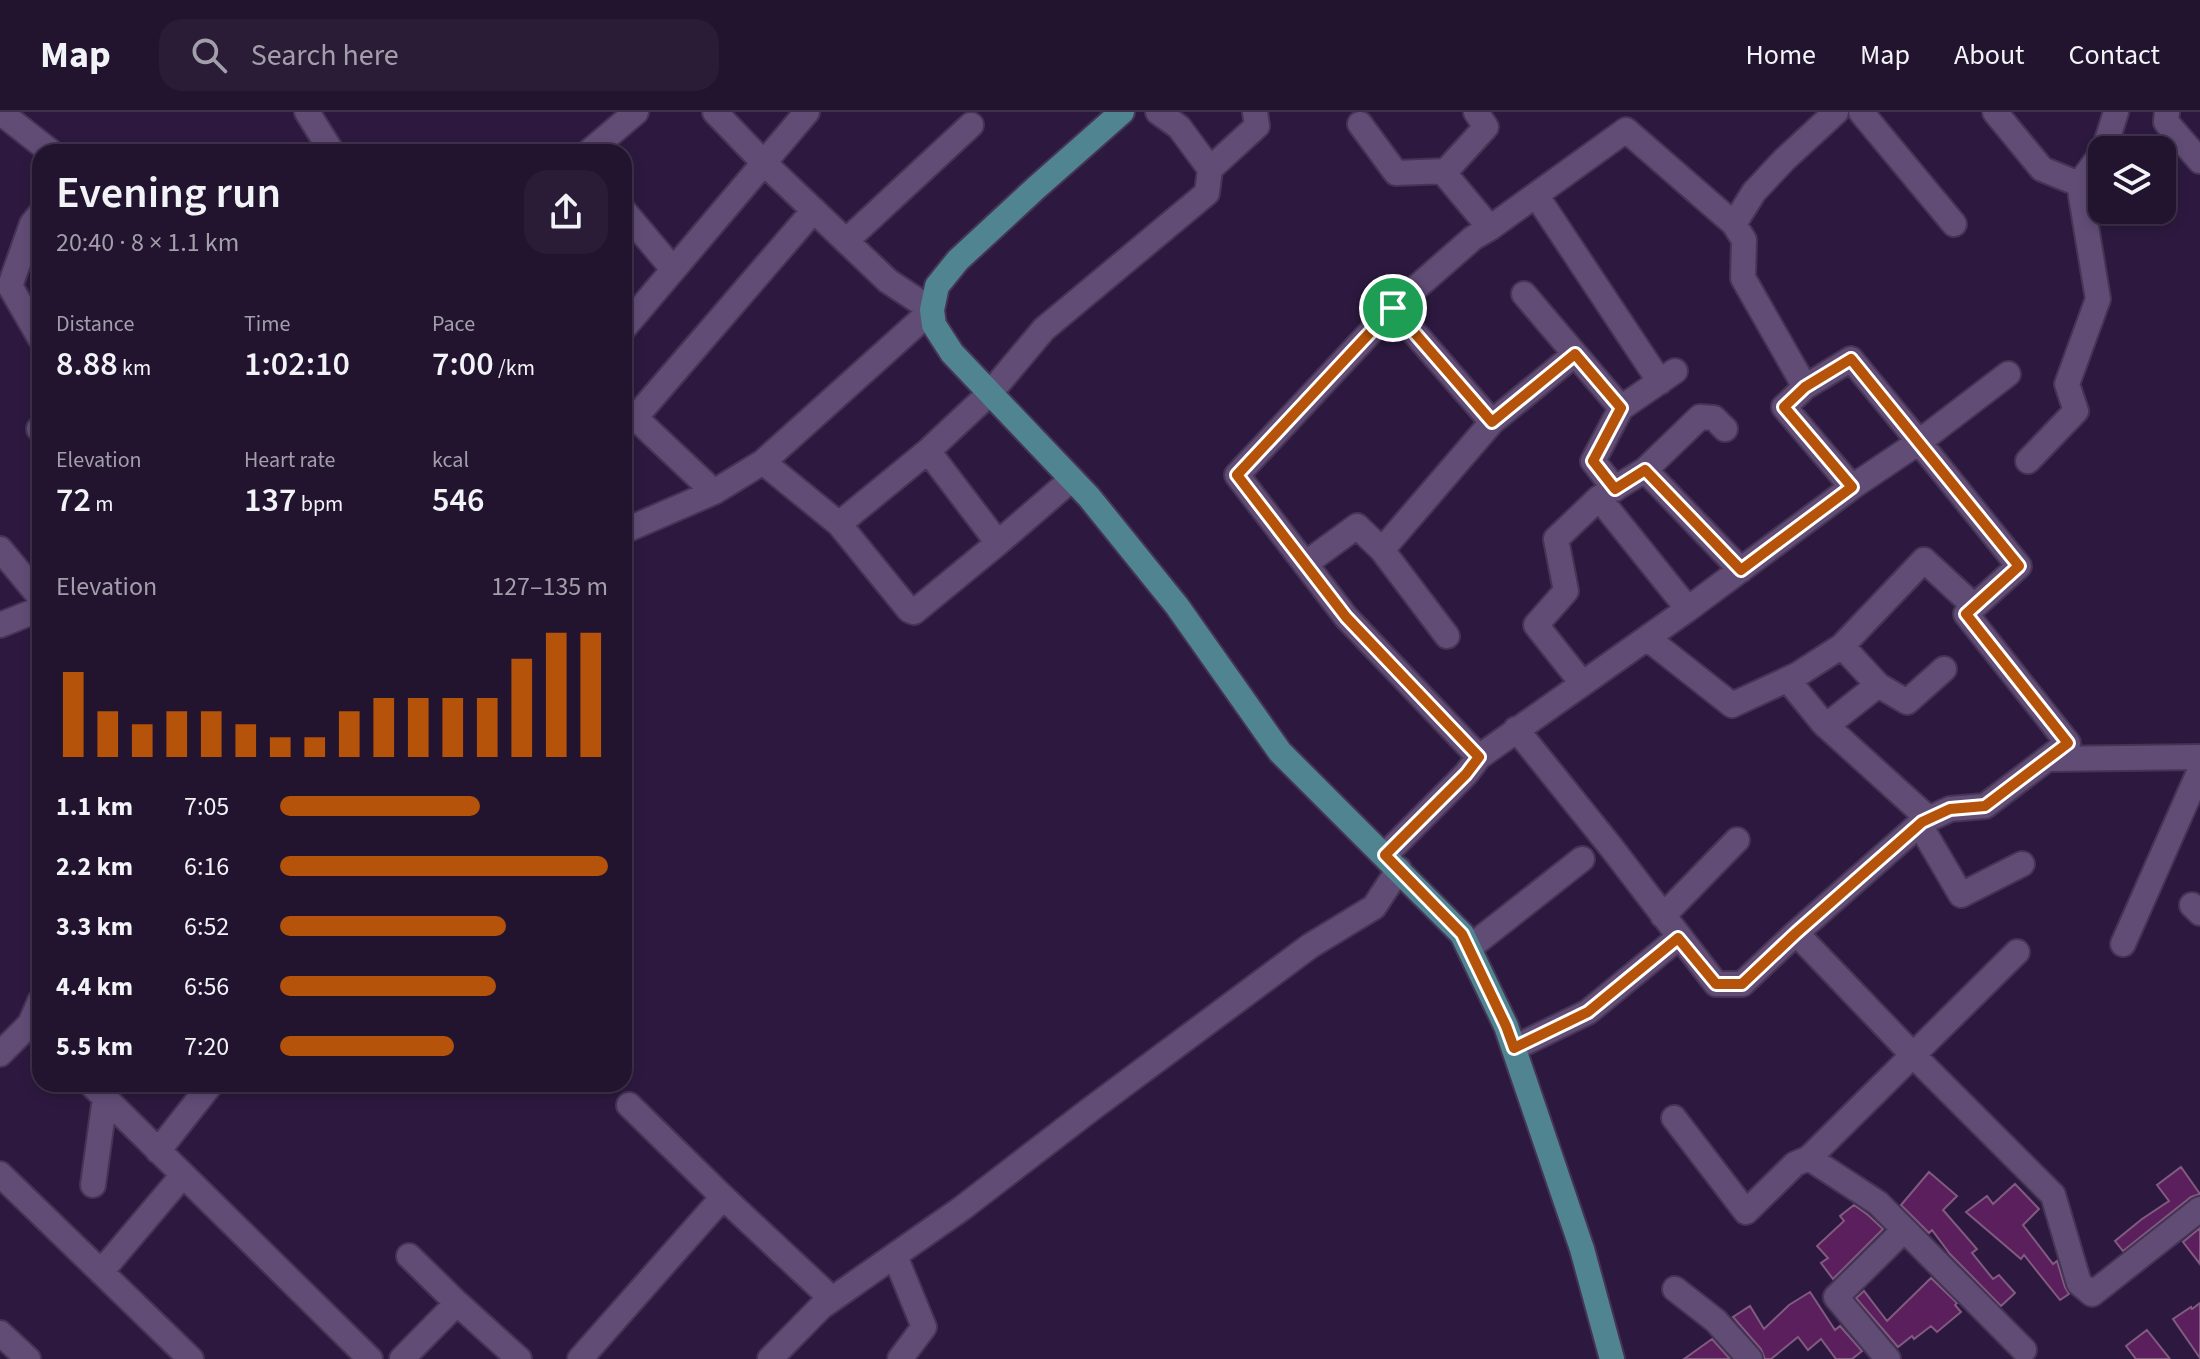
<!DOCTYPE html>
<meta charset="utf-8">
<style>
body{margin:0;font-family:"Source Sans 3",sans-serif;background:#2a1c37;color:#f1f3f6;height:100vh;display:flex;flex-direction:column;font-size:30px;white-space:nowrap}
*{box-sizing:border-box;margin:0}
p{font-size:26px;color:#a29eaa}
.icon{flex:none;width:44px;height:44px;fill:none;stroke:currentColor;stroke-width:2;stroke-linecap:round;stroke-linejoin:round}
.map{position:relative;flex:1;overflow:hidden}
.sheet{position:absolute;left:32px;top:32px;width:600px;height:948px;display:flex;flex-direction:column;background:#22132f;border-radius:24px;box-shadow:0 4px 12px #0003,0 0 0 2px #3f324b}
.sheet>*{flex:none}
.controls{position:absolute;left:2088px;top:24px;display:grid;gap:16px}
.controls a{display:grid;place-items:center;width:88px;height:88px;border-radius:16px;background:#22132f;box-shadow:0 4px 12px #0003,0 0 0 2px #3f324b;font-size:40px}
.pin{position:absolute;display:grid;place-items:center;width:68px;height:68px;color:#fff;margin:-34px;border:4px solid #fff;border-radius:50%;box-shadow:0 2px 8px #0007}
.round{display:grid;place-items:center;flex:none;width:84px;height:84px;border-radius:24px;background:#2a1c37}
.head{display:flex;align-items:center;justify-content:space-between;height:136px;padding:0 24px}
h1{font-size:44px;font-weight:600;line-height:60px}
.figures{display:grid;grid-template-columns:repeat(3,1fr);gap:12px;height:136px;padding:8px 24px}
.figures div{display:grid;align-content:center}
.figures b{font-size:34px;font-weight:600}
.figures small{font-size:22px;font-weight:400}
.figures p{font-size:22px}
.chart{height:224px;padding:16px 24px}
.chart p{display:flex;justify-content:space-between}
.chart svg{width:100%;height:144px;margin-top:8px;stroke:#b45309;stroke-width:6}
ul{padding:0 24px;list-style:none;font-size:26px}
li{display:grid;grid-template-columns:128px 96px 1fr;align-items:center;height:60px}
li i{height:20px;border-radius:10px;background:#b45309}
header{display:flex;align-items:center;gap:48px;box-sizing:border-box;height:112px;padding:0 40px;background:#22132f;border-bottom:2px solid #3f324b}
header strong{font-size:38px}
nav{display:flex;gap:44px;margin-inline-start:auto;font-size:28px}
.search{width:560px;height:72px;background:#2a1c37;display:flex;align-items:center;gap:20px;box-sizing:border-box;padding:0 28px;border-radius:24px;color:#a29eaa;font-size:30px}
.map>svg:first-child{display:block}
.building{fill:#5c1f5d;stroke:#805b7f;stroke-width:2}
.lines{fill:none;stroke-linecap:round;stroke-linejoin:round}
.minor-casing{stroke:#453454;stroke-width:28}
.major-casing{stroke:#453454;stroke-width:28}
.minor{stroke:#614c76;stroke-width:24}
.major{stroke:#508490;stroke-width:24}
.route-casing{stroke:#fff;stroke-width:16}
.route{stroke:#b45309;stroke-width:10}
</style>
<header>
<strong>Map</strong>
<div class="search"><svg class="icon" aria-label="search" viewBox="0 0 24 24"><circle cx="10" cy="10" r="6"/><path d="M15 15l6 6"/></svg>Search here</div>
<nav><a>Home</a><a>Map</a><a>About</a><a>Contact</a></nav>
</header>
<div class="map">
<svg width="2200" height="1247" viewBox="0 0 2200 1247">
<rect width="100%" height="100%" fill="#2d193f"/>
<path class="building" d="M2181 1055 2200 1082 2191 1085 2123 1139 2115 1129 2142 1107 2169 1089 2157 1073Z
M1929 1060 1957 1084 1943 1098 1977 1137 1972 1141 1993 1167 1999 1163 2015 1181 2001 1194 1950 1142 1932 1118 1929 1121 1901 1093Z
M2015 1072 2039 1097 2023 1113 2053 1152 2057 1149 2065 1175 2069 1182 2060 1188 2024 1143 2021 1147 1966 1100 1987 1084 1993 1092Z
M1854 1093 1868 1103 1883 1117 1833 1167 1821 1151 1828 1146 1817 1134 1844 1109 1840 1104Z
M2200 1116V1152L2183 1130Z
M1931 1166 1957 1191 1955 1193 1961 1200 1937 1220 1931 1214 1914 1227 1912 1224 1898 1235 1856 1186 1864 1179 1887 1209Z
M1810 1180 1835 1218 1840 1214 1862 1239 1852 1247H1836L1821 1227 1808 1238 1798 1225 1771 1247H1765L1761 1237 1733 1205 1750 1194 1764 1217 1789 1193Z
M2200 1191V1246L2173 1207 2191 1195 2192 1197Z
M2147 1218 2170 1247H2136L2126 1234Z
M1712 1227 1730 1247H1684Z"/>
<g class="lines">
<g class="minor-casing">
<path id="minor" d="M0 0 51 40
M307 0 332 40
M1158 0 1179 15 1210 57
M1861 0 1954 112
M1995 0 2042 57 2079 72
M2167 0 2166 10 2200 49
M1360 12 1396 61 1446 59
M2104 38 2116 0
M589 40 636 0
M1536 83 1660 270
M624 99 673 157
M40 102 32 112 10 174 40 226
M1734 112 1754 80 1784 48 1836 0
M846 129 971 13
M1524 182 1621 296
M1393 196 1492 310
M624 216 807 0
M1805 275 1851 247 1919 330 2008 262
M624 300 643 313 714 380
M634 307 814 98
M39 317 40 316
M928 339 998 431
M2028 349 2076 299 2067 272 2098 187 2079 72 2102 41
M763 350 839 412 909 498 914 500 998 431 1072 367
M1645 358 1741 458
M1615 377 1593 349 1621 296 1675 259
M1599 386 1688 497
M839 412 928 339 991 280 1044 217 1207 81 1210 57 1257 14 1255 0
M624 419 714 380 763 350 932 198 888 169 763 50 715 0
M0 437 40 485
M1382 438 1492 310 1575 242
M1305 452 1357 414 1382 438 1447 524
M0 513 40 497
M1647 526 1732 593 1797 563 1842 534 1924 448 1974 494
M1842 534 1878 573 1907 590 1944 557
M1788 568 1823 611 1929 707
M1582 571 1536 513 1566 479 1556 427 1599 386 1645 358 1700 305 1714 306 1725 317
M1826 614 1878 573
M1516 617 1611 735 1716 872H1742L1796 821 1922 710 1950 697 1985 694 2068 631 1966 502 2019 454 1919 330 1852 375
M1479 645 1688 497 1852 375 1784 295 1805 275 1743 166 1744 128 1734 112 1626 18 1490 116
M2048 647 2200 645
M1920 713 1961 783 2022 752
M1385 743 1466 662 1479 645 1346 505 1237 363 1393 196 1473 126 1490 116 1444 61 1486 15 1476 0
M2192 793 2200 801
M1663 804 1737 728
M1796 821 1913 943 2053 1083 2079 1171 2092 1182 2200 1097
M2123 832 2200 658
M1469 836 1582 747
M1514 936 1588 900 1678 826
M0 942 30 912 40 889
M91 972 370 1247
M629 993 723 1085
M1674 1006 1746 1100 1795 1052 1809 1046 2017 840
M158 1039 211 972
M1809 1046 1878 1091 2024 1238
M0 1062 191 1247
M93 1073 105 986
M409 1144 457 1191
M895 1144 924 1215 900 1247
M101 1160 183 1063
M1675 1177 1716 1209 1750 1247
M0 1221 28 1247
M402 1247 457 1191 519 1247
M580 1247 723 1085 832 1187
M770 1247 821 1195 961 1097 1091 997 1310 834 1374 795 1399 757
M1888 1247 1836 1185 1904 1118"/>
</g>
<g class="major-casing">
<path id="major" d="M1122 0 1037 75 958 148 937 174 932 198 934 213 952 241 1089 385 1177 494 1280 640 1462 822 1506 914 1582 1137 1612 1247"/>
</g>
<use href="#minor" class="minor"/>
<use href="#major" class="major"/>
</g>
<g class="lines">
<g class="route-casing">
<path id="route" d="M1393 196 1492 310 1575 242 1621 296 1593 349 1615 377 1645 358 1741 458 1852 375 1784 295 1805 275 1851 247 2019 454 1966 502 2068 631 1985 694 1950 697 1922 710 1796 821 1742 872H1716L1678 826 1588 900 1514 936 1506 914 1462 822 1385 743 1466 662 1479 645 1346 505 1237 363Z"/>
</g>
<use href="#route" class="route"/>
</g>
</svg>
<div class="controls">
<a><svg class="icon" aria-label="layers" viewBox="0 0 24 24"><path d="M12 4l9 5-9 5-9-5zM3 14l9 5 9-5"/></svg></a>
</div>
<div class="pin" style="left:1393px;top:196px;background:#1e9e55"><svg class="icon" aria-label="arrive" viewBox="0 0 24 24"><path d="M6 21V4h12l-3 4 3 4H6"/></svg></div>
<section class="sheet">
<div class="head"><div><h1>Evening run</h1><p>20:40 · 8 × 1.1 km</p></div><a class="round"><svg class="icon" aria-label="share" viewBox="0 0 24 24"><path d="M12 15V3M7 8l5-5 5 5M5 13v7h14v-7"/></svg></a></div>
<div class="figures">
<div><p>Distance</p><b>8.88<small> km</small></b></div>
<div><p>Time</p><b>1:02:10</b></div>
<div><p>Pace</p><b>7:00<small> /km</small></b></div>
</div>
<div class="figures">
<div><p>Elevation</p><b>72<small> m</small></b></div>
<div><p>Heart rate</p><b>137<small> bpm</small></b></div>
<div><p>kcal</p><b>546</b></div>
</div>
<div class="chart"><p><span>Elevation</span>127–135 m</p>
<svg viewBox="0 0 160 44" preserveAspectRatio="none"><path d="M5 44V18M15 44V30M25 44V34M35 44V30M45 44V30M55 44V34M65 44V38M75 44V38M85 44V30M95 44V26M105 44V26M115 44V26M125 44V26M135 44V14M145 44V6M155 44V6"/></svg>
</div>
<ul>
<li><b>1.1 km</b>7:05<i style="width:61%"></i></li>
<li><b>2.2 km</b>6:16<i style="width:100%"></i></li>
<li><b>3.3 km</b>6:52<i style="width:69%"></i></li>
<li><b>4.4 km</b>6:56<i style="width:66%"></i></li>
<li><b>5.5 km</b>7:20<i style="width:53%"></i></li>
</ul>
</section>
</div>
